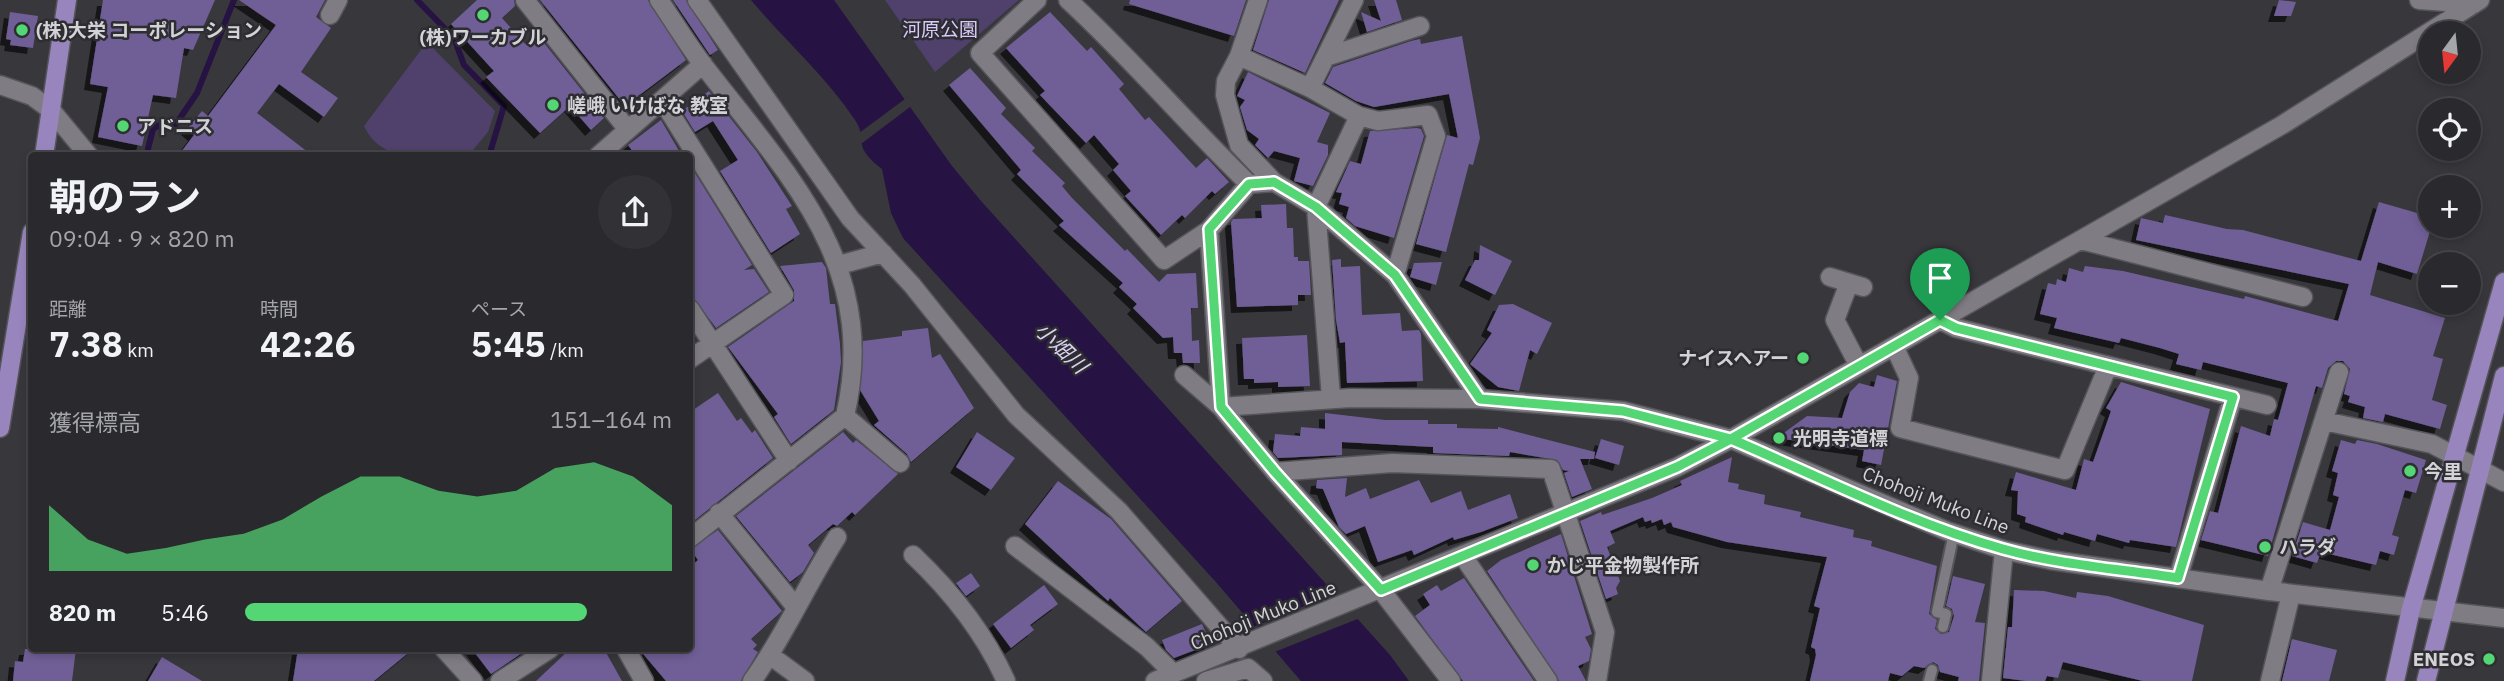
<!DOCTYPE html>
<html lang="ja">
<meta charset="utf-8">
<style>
body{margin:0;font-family:"IBM Plex Sans","Noto Sans JP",sans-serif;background:#323135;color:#f1f3f6;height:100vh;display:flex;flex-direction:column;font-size:26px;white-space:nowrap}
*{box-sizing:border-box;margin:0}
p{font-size:23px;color:#a5a6aa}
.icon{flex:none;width:38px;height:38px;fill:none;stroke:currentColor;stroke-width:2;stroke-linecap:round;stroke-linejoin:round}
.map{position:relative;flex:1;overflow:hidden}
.details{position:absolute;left:28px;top:152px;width:665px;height:500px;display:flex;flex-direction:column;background:#2a292d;border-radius:7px;box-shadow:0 4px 10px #0003,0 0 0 2px #464549}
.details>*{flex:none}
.needle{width:46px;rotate:195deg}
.fabs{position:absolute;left:2418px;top:21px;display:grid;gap:14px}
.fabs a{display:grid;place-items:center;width:63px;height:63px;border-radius:50%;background:#2a292d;box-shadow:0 4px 10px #0003,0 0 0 2px #464549;font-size:35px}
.pin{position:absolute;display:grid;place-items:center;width:60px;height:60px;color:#fff;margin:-72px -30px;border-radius:50% 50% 50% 0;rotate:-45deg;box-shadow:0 0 7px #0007}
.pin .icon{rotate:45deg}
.round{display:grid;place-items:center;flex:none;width:74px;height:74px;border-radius:37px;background:#323135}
.overview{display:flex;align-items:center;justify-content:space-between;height:119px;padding:0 21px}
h1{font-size:38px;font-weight:700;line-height:52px}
.metrics{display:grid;grid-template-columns:repeat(3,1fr);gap:10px;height:119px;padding:7px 21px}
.metrics div{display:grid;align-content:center}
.metrics b{font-size:35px;font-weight:700}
.metrics small{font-size:19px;font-weight:400}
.metrics p{font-size:19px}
.chart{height:196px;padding:14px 21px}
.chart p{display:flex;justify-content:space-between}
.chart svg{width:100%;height:126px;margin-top:7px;fill:#53d673;opacity:.7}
ul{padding:0 21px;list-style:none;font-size:23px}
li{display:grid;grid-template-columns:112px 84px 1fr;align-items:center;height:52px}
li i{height:18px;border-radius:9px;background:#53d673}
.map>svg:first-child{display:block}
.green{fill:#4f406c}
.water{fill:#261243}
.pier{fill:#38373c}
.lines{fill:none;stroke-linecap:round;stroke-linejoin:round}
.stream{stroke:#261243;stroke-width:6}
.building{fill:#705e96;filter:url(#shadow)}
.service-casing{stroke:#555459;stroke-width:14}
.minor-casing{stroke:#555459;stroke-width:21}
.secondary-casing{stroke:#555459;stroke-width:21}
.primary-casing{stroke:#555459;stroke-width:21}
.service{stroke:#7f7d83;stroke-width:10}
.minor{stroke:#7f7d83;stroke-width:18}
.secondary{stroke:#7f7d83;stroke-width:18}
.primary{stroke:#9885be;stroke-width:18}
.route-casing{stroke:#fff;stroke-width:14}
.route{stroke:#53d673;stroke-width:9}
.poi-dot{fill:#53d673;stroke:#2e2d32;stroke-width:2.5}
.labels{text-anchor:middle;stroke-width:5;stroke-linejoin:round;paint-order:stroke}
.park-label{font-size:19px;fill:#d9cafc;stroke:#2e2d32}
.poi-label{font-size:19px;font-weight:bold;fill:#d3d2d6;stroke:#2e2d32;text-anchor:start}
.street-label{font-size:19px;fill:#d3d2d6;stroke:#2e2d32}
.water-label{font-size:21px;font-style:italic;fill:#dad0f2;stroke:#2e2d32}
</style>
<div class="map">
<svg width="2504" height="681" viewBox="0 0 2504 681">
<defs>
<filter id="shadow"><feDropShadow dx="-6" dy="6" stdDeviation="0" flood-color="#0009"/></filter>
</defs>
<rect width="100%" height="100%" fill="#38373c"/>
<path class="green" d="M885 0H1019L935 72Z
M427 42 495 111 488 132 468 156C431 156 382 166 364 126Z"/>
<path class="water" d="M751 0H834L952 166 981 201 1390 655 1409 681H1301L1215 581 903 238 891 213 882 169C850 144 869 141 855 120 825 75 785 41 751 0Z"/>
<path class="pier" d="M909 96 914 104 857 147 855 136Z
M1336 593 1360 618 1272 653 1251 628Z"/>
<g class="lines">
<path class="stream" d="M417 0 454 38 464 65 504 106 489 156
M148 149 153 129 161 124H176L197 93 234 0"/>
</g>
<path class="building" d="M103 0H215L193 50 184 48 176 98 153 95 142 146 98 137 108 87 90 84Z
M239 0H325L316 17 331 28 301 72 338 98 324 117 279 84 257 113 313 156H178L194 135 187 129 202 111 208 116 276 25Z
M477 0H514L515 6 502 18 525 44 537 34 604 118 591 130 570 106 540 133 486 77 494 71 451 24Z
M540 0H648L686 60 625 106Z
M673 0H686L718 50 710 55Z
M1130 0H1246L1234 36 1129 4Z
M1269 0H1339L1305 73 1253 50Z
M1374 0H1396L1402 20 1367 32 1361 12 1381 21Z
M2279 0 2296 2 2291 16H2274Z
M10 12 38 16 33 48 10 45 11 40 6 39Z
M1050 12 1087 51 1091 47 1124 84 1119 89 1145 120 1149 117 1196 168 1207 158 1229 182 1215 194 1212 191 1185 218 1182 215 1161 235 1125 196 1131 191 1113 170 1119 164 1094 135 1086 143 1040 95 1045 91 1006 48Z
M1462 36 1480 138 1473 165 1469 164 1446 252 1416 244 1447 135 1458 138 1449 94 1374 107 1356 101 1325 83 1333 67 1411 41 1420 39 1421 44Z
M970 68 1006 108 1001 114 1035 148 1032 151 1065 183 1062 186 1072 198 1125 251 1127 249 1159 282 1167 274 1196 273 1198 308H1191L1192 341 1199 340 1200 363H1183L1182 353H1174L1173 337 1163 338 1133 308 1137 304 1119 287 1123 283 1059 225 1064 221 1017 174 1021 170 949 85Z
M1248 72 1330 113 1317 142 1328 145V155L1313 186 1294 181 1300 158 1274 151 1268 158 1255 145 1259 139 1247 130 1240 107 1245 100 1237 96Z
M709 91 757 152 792 206 786 209 800 234 771 253 720 171 738 160 713 121 695 132 682 111Z
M661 120 682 156H636L628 145Z
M1417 128 1421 129 1424 136 1394 238 1355 226 1346 218 1349 207 1339 204 1342 193 1336 192 1350 161 1361 164 1370 131Z
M690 165 752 265 744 270 754 269 769 292 716 328 690 293Z
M2379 202 2431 217V228L2417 274 2378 262 2370 295 2445 318 2433 356 2443 359 2432 400 2447 405 2440 429 2385 414 2383 422 2363 418 2365 407 2348 402 2350 396 2344 394 2350 369 2343 361H2336L2328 368 2322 388 2316 386 2268 556 2201 540 2210 511 2218 513 2241 426 2270 436 2274 419 2278 420 2288 383 2203 362 2201 370 2176 364 2179 354 2160 348 2121 338 2119 343 2054 328 2057 318 2040 314 2048 283 2056 285 2057 279 2066 282 2069 268 2083 272 2085 266 2123 271 2244 299 2245 296 2338 321 2349 284 2136 240 2141 218 2163 223 2165 215 2227 229 2243 230 2361 261Z
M1286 204 1287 228H1293L1294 257H1298V261H1309L1311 295H1298V305L1237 307 1231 222 1233 219 1262 218 1261 205Z
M1480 245 1512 261 1495 295 1465 280 1475 260H1479Z
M1341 259V267L1360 266 1362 315 1400 313 1402 331 1419 330 1421 334 1423 381 1347 383 1345 342 1340 343 1336 320 1332 260Z
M822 262 826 268 830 304H835L840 344 841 362 834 410 791 444 774 417 778 414 728 347 794 301V290L780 266Z
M1442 262 1436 285 1410 277 1414 263Z
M1513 304 1552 323 1537 354 1530 350 1519 391 1498 387 1470 364 1492 333 1487 330 1499 305Z
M928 328 932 358 940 354 974 408 911 462 907 454 874 425 879 421 860 390 863 341 902 336V331Z
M1307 335 1310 386 1278 387V382L1254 383V379H1244L1242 338Z
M1877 375 1897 381 1881 465 1862 461 1864 450 1777 438 1807 416 1842 418 1850 392 1859 383 1874 387Z
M2121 382 2210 409 2176 547 2130 540 2129 543 2097 534 2095 541 2064 532 2063 535 2025 522 2026 517 2017 514 2018 491 2011 490 2016 472 2076 490 2084 459 2093 462 2111 411 2106 408Z
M718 393 737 421 741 418 752 433 755 430 773 458 690 524V412Z
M1325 413 1385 420H1428V424H1457V428L1498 429V427L1595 452 1594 459H1580L1592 489 1572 497 1564 473 1569 471 1563 470 1557 460 1510 452 1509 456 1433 453V447L1342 442V455L1278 458 1273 452 1275 434 1300 436 1301 427 1325 429Z
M843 432 853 443 856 440 898 474 855 515 852 512 837 526 833 524 808 545 814 553 803 572 790 582 736 516Z
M977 432 1015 458 991 490 956 467Z
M1601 439 1624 446 1619 465 1595 458Z
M2341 440 2355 444 2357 440 2377 444 2426 460 2416 493 2405 490 2392 535 2399 537 2394 555 2380 551 2376 565 2321 552 2317 563 2292 556 2303 522 2330 530 2339 497 2333 495 2338 473 2332 471Z
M1732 457 1728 482 1739 484 1738 489 1765 495 1764 504 1801 512 1800 517 1854 530 1853 537 1872 541 1871 546 1937 566 1929 614 1937 620 1935 629 1941 634 1949 632 1954 616 1952 609 1946 606 1953 576 1985 584 1975 622 1985 623 1979 681H1958L1959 677 1940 672 1938 665 1933 662 1924 668 1914 666 1902 676 1890 673 1888 681H1810L1816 655 1815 649 1811 647 1820 608 1814 606 1827 557 1727 542 1673 527 1671 522 1664 525 1662 519 1652 523 1651 520 1645 522 1643 517 1610 531 1615 543 1607 547 1620 581 1616 588 1618 594 1606 599 1580 521 1601 512 1602 515 1652 498 1682 485 1680 481Z
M1347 478 1345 497 1366 488 1370 499 1419 480 1431 503 1461 491 1468 510 1510 494 1518 518 1481 532 1454 540 1453 537 1414 555 1412 550 1378 562 1365 526 1346 534 1339 527 1323 489 1316 488 1317 480Z
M1058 481 1111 519 1182 601 1146 632 1110 598 1108 601 1025 524Z
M718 530 782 611 751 639 757 645 753 649 758 652 741 681H666L639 649H690V567L698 560 690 549Z
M1561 534 1592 634 1585 637 1591 649 1589 661 1578 666 1586 681H1559L1487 571 1501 560Z
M971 573 980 586 966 596 956 583Z
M1464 578 1534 681H1463L1415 616 1430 605 1423 594 1437 585 1441 591Z
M1044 585 1058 604 1030 625 1034 630 1011 648 993 624Z
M2014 590 2044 591 2076 598 2077 592 2108 596 2204 625 2192 681H2143L2063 662 2058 678 2047 676 2045 681H2026L2003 678 2008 627H2012Z
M1202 624 1211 644 1174 658 1166 650 1162 640Z
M2292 639 2337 650 2329 681H2282Z
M25 649H76L72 681H13L15 661 23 662Z
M298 649H413L374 681H293Z
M472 649H528L491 674Z
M570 649H604L622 681H536Z
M162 657 202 681H148Z"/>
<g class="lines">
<g class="service-casing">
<path id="service" d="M1943 627 1946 614 1937 612 1954 533
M1929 681 1932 670"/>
</g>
<g class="minor-casing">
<path id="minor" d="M525 0 628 130
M659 0C674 22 688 45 704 66 788 175 880 265 845 416L690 538
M697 0 850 218 912 285 1016 415 1119 511 1239 649
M1037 0 980 53 1164 260 1209 230
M1068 0C1131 58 1187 124 1249 184
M1258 0 1239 56 1226 81 1225 95 1239 145 1274 182
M2419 0 2474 4
M330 15 338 0
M1239 56 1310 88 1359 116
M1326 57 1420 26
M0 85 32 96 51 110
M1310 88 1354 0
M662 100 784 295 690 359
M598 156 703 64
M2081 240 2303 297
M839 265 883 253
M1830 277 1863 287
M1849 283 1835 320 1859 366
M690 309 789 461
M1940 320 1956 328 2267 405
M1894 346 1909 378 1900 428 2065 470 2108 366
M1184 375 1221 407 1350 398 1480 399 1623 411 1731 439 2282 125 2480 0
M1331 398 1316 207 1359 116 1378 121 1428 115 1436 136 1395 275
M845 416 900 463
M2324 421 2432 444 2504 482
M1275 472 1392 463 1551 469 1605 632 1597 681
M719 513 795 606
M1015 546 1147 647 1173 673
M913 555C952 592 984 632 1006 681
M1463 556 1548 681
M2178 578 2233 397
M2269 591 2339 372
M626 649 644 681
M771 656 805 681
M500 681 550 649
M752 681C784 637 807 584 837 537
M1206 681 1248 668 1263 681
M1451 681 1381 590 1275 472 1221 407 1209 230 1249 184 1274 182 1316 207 1395 275 1480 399
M1991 681 2004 550
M2270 681 2291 594"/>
</g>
<g class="secondary-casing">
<path id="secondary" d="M51 110 89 156
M444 649 473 681
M1155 681 1677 467 1731 439 1947 531 2004 550 2050 560 2269 591 2504 618"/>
</g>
<g class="primary-casing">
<path id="primary" d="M44 156 67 0
M0 428 32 232
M2395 681 2411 609 2504 282
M2426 681 2504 376"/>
</g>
<use href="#service" class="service"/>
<use href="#minor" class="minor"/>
<use href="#secondary" class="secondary"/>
<use href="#primary" class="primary"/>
</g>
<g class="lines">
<g class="route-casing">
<path id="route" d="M1940 320 1731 439 1623 411 1480 399 1395 275 1316 207 1274 182 1249 184 1209 229 1221 407 1275 472 1381 590 1677 467 1731 439C1820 477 1910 523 2003 549 2060 565 2120 569 2178 578L2233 397 1956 328 1940 320"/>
</g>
<use href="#route" class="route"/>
</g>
<g class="poi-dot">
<circle cx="483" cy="15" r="7"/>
<circle cx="22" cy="30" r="7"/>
<circle cx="553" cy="105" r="7"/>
<circle cx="123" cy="126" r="7"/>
<circle cx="1803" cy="358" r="7"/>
<circle cx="1779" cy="438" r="7"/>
<circle cx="2410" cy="471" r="7"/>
<circle cx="2265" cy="547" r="7"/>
<circle cx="1533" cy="565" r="7"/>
<circle cx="2489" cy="659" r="7"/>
</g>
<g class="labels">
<g class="park-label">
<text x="940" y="36">河原公園</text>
</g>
<g class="poi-label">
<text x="36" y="37">(株)大栄 コーポレーション</text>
<text x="483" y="44" text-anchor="middle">(株)ワーカブル</text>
<text x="567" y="112">嵯峨 いけばな 教室</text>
<text x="137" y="133">アドニス</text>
<text x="1789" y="365" text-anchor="end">ナイスヘアー</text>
<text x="1793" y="445">光明寺道標</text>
<text x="2424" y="478">今里</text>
<text x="2279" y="554">ハラダ</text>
<text x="1547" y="572">かじ平金物製作所</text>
<text x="2475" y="666" text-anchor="end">ENEOS</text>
</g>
<g class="street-label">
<text transform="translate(1936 500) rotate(21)" y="7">Chohoji Muko Line</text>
<text transform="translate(1263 615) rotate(-22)" y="7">Chohoji Muko Line</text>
</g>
<g class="water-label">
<text transform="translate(1061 348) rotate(44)" y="7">小畑川</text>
</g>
</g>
</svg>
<div class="fabs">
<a><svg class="needle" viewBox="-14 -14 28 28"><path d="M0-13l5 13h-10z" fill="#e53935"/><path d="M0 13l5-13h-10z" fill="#a5a6aa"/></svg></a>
<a><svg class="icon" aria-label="locate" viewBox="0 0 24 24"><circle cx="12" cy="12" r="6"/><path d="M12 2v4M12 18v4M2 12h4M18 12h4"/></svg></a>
<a>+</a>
<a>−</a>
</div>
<div class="pin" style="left:1940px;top:320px;background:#1e9e55"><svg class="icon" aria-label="arrive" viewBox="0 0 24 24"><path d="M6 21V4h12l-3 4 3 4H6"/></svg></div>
<section class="details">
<div class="overview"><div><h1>朝のラン</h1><p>09:04 · 9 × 820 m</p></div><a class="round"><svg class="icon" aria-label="share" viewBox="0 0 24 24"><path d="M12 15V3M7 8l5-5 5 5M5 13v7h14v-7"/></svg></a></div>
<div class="metrics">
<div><p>距離</p><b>7.38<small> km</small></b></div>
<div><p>時間</p><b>42:26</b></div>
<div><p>ペース</p><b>5:45<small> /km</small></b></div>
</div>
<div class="chart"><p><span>獲得標高</span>151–164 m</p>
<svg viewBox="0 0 160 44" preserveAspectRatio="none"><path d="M0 44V21L10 33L20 38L30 36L40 33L50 31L60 26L70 18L80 11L90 11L100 16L110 18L120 16L130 8L140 6L150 11L160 21V44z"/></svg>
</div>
<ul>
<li><b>820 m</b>5:46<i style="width:80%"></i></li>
</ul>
</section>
</div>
